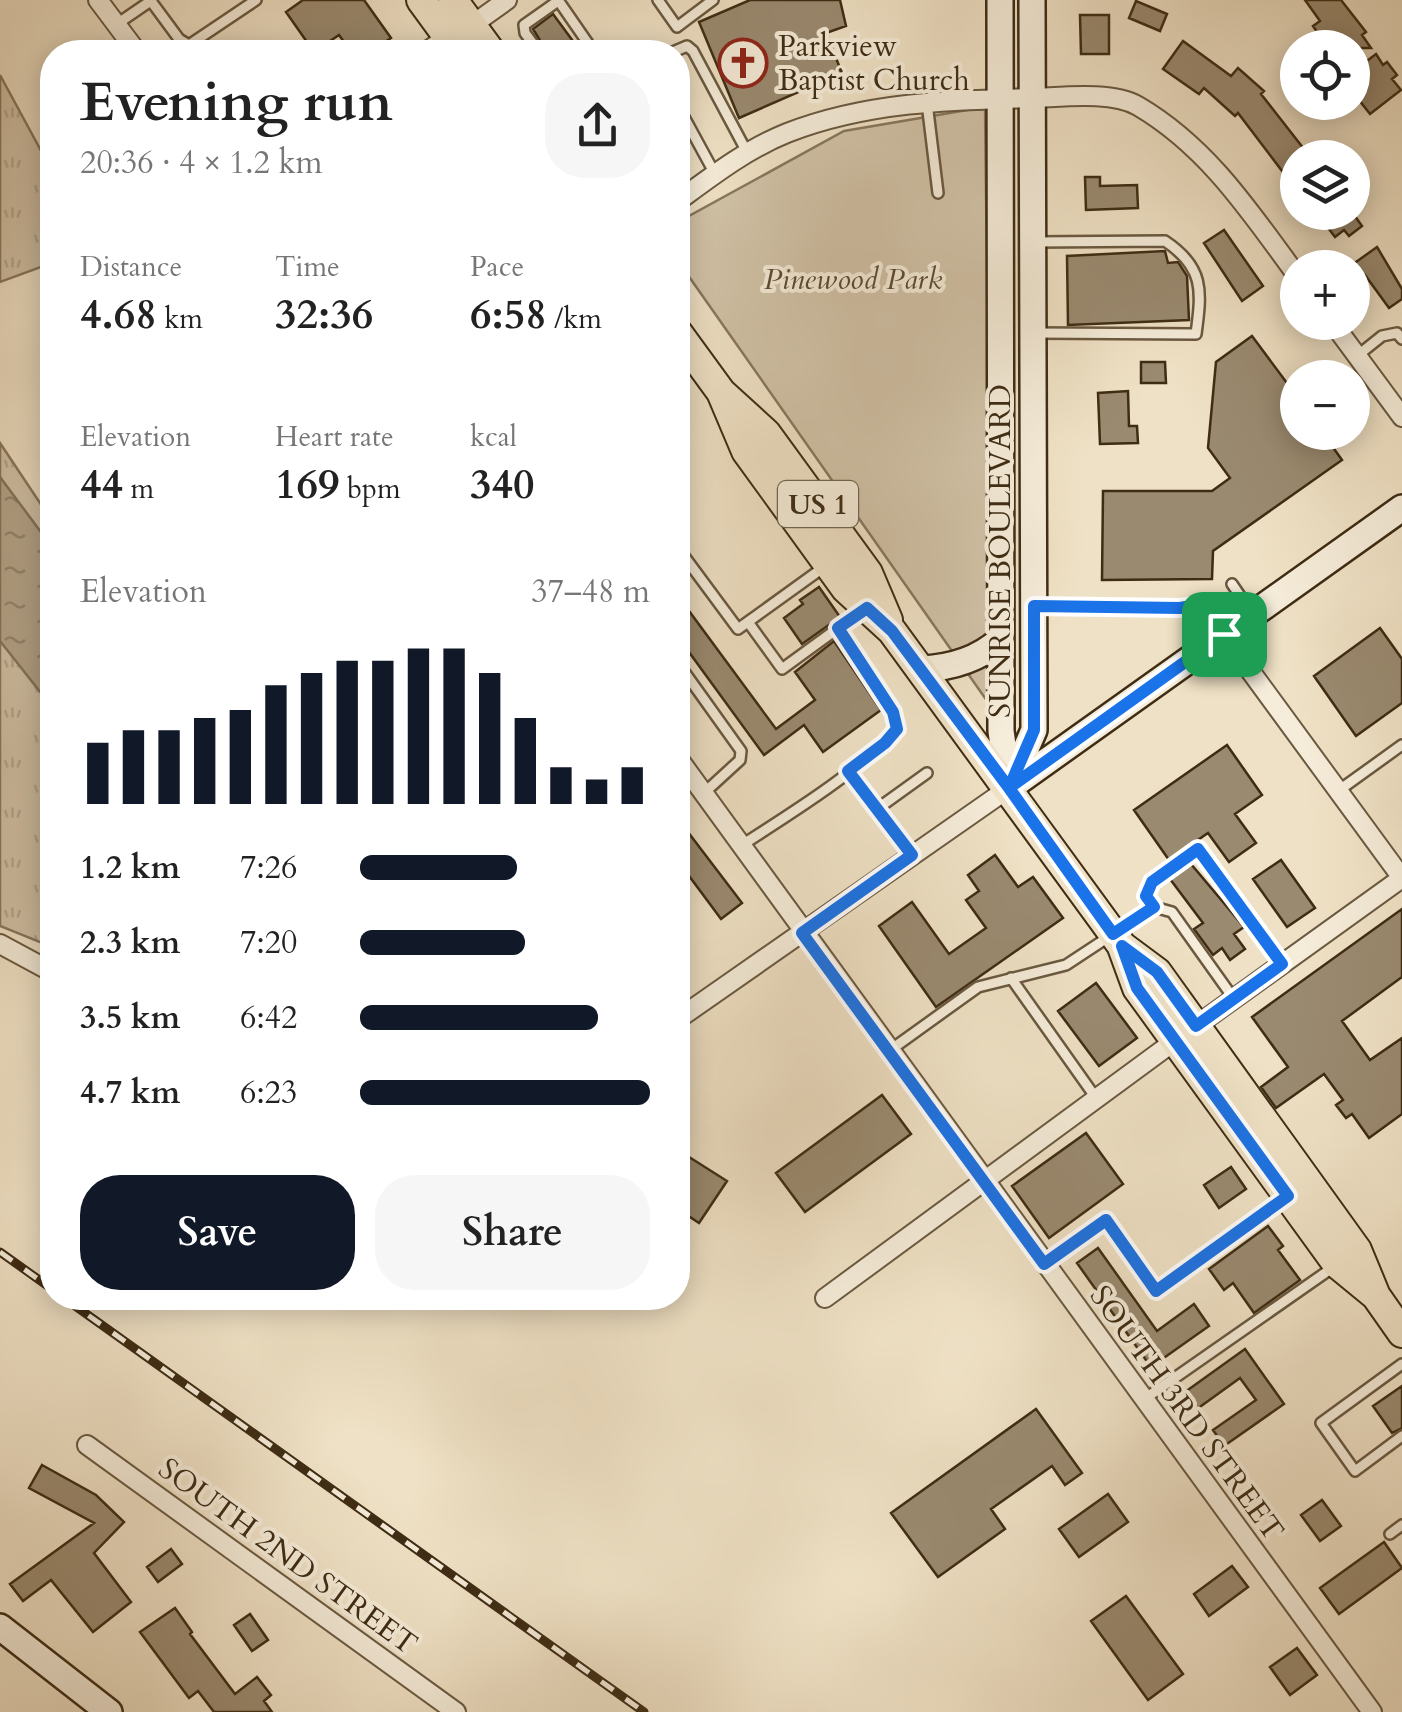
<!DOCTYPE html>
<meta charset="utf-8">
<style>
body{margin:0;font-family:Cardo,serif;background:#f6f6f6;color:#222;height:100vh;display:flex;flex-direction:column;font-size:38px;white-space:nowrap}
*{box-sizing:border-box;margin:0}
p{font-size:32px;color:#767676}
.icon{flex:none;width:55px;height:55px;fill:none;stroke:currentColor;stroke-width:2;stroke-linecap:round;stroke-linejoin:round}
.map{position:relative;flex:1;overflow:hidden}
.side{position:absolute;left:40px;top:40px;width:650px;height:1270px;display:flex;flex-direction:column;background:#fff;border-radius:40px;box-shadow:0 5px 25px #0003}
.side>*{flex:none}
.tools{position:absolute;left:1280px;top:30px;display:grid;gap:20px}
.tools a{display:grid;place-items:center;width:90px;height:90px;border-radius:50%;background:#fff;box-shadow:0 5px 25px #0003;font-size:50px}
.pin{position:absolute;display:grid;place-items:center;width:85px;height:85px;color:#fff;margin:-42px;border-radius:20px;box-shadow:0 5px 15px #0006}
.round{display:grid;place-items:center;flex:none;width:105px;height:105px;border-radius:40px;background:#f6f6f6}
.head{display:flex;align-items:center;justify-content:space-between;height:170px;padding:0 40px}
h1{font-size:55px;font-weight:700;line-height:75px}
.stats{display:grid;grid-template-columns:repeat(3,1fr);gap:15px;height:170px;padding:10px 40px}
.stats div{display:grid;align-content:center}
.stats b{font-size:42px;font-weight:700}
.stats small{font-size:28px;font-weight:400}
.stats p{font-size:28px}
.chart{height:280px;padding:20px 40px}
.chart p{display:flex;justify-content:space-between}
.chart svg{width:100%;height:180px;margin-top:10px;stroke:#111827;stroke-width:6}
.button{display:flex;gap:20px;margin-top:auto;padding:20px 40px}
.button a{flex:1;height:115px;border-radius:40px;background:#111827;color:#fff;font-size:40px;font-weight:700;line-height:115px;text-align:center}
.button a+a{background:#f6f6f6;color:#222}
ul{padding:0 40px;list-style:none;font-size:32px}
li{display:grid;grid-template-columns:160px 120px 1fr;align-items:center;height:75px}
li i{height:25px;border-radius:12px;background:#111827}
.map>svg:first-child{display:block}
.grass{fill:url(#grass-tufts);stroke:#88775e;stroke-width:2.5}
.green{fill:#d1c2a7;stroke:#88775e;stroke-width:2.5}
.water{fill:url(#water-ripples);stroke:#84735a;stroke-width:2.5}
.building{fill:#9a8a70;stroke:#3e2c14;stroke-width:2.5}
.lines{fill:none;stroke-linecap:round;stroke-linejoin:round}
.lane-casing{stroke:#6a5940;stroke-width:14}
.street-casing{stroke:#6a5940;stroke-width:22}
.secondary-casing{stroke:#3e2c14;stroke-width:30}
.primary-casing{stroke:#3e2c14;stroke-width:32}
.lane{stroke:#f5ecd9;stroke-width:9}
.street{stroke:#f5ecd9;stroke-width:18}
.secondary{stroke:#f5ecd9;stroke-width:25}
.primary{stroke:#efe1c5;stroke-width:28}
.rail-casing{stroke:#3e2c14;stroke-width:9}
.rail{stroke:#f5ecd9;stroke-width:5;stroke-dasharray:15;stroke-linecap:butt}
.route-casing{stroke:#fff;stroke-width:20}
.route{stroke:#1a73e8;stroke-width:12}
.labels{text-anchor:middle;stroke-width:8;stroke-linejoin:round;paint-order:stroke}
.shield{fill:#f5ecd9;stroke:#75664f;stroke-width:2.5}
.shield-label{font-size:28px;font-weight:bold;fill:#3e2c14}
.poi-label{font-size:30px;fill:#3e2c14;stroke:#f5ecd9;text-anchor:start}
.park-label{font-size:30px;font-style:italic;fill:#5b4a31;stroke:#f5ecd9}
.street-label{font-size:30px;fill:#3e2c14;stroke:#f5ecd9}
</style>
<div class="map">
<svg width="1402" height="1712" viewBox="0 0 1402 1712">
<defs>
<pattern id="grass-tufts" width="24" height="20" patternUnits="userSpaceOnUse" patternTransform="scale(2.5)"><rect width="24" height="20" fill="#d1c2a7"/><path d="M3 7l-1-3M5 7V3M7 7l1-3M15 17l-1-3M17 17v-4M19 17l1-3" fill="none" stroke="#b4a78f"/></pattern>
<pattern id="water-ripples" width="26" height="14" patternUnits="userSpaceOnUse" patternTransform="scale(2.5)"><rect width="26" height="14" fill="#b3a389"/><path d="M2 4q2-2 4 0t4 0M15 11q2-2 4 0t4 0" fill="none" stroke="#93856f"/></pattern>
</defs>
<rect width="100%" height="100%" fill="#efe1c5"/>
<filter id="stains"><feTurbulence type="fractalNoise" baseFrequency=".002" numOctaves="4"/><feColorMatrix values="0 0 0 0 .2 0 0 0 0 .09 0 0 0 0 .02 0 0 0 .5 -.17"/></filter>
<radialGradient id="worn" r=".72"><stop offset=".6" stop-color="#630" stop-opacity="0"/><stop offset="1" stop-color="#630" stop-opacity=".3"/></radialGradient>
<path class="grass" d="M0 75 52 171V263L0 282Z
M0 443 52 521V947L0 926Z"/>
<path class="green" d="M985 107 992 708 678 261V222L844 131Z"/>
<path class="water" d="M0 477 52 547V707L0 641Z"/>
<path class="building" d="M303 0H364L391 38 370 52H351L339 35 314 52 286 12Z
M750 0H840L846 26 826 33 842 73 739 118 699 22Z
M1305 0H1341L1366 32 1362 35 1371 48H1328L1313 26 1320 21Z
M1136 1 1167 14 1160 31 1129 18Z
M553 14 581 52H547L533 29Z
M1080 15H1109V54H1081Z
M1183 41 1231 76 1238 68 1264 91 1261 94 1311 158H1298V192L1238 113 1235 116 1204 88 1199 94 1163 69Z
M1376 54 1383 65 1387 62 1397 75 1392 79 1401 90 1370 114 1352 91V72Z
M1085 177H1100V186L1137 185 1138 208 1086 210Z
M1316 212H1352L1362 226 1349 236 1344 230 1335 237Z
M1224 230 1263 286 1242 301 1204 243Z
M1377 247 1402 289V299L1389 308 1365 275 1358 280 1352 268 1349 267Z
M1165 251 1168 263 1178 262 1187 276 1189 320 1068 325 1067 256Z
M1252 336 1298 398V432H1322L1342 460 1213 551 1212 579 1102 580 1103 491H1212L1230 478 1208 448 1216 362Z
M1141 362H1165L1166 383H1141Z
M1128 391 1129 426H1137L1138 443 1100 444 1098 393Z
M819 587 840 617 802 644 784 618 803 604 800 600Z
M678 596 776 729 815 700 795 672 834 641 881 710 823 752 804 725 764 755 678 637Z
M1380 628 1402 659V703L1356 736 1314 676Z
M1227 745 1262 795 1235 814 1256 843 1229 862 1208 833 1169 860 1134 810Z
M678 819 742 903 721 919 678 861Z
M995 855 1018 887 1033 877 1063 918 936 1007 879 926 912 902 949 954 986 928 966 900 979 891 968 875Z
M1281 860 1315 908 1287 927 1253 879Z
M1191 864 1244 927 1234 934 1245 949 1230 960 1222 948 1213 955 1194 929 1203 923 1170 879Z
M1402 909V977L1342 1021 1370 1060 1402 1038V1114L1369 1138 1352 1114 1346 1118 1336 1105 1343 1100 1324 1074 1276 1108 1261 1087 1288 1067 1252 1017Z
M1096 983 1137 1038 1099 1066 1058 1011Z
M882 1095 911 1134 805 1212 776 1173Z
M1086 1133 1123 1184 1049 1238 1012 1186Z
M678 1150 727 1181 699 1223 678 1209Z
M1231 1167 1246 1189 1219 1208 1204 1185Z
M1268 1226 1283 1246 1278 1250 1300 1280 1254 1313 1233 1283 1224 1290 1209 1269Z
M1098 1248 1157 1331 1194 1304 1209 1326 1151 1367 1077 1263Z
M1245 1349 1284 1404 1224 1446 1213 1430 1256 1400 1240 1378 1197 1409 1185 1392Z
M1402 1386V1428L1392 1433 1373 1406Z
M1036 1409 1082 1473 1065 1485 1052 1466 991 1509 1005 1529 938 1577 891 1513Z
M42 1465 96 1495 124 1522 94 1553 131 1602 93 1632 51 1580 23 1601 10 1584 94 1523 29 1488Z
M1108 1494 1128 1522 1079 1557 1059 1529Z
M1322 1500 1341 1526 1320 1541 1301 1515Z
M1384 1542 1402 1568 1339 1614 1320 1588Z
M171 1549 182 1564 158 1582 147 1567Z
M1232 1566 1248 1587 1209 1616 1194 1594Z
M1126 1596 1183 1674 1148 1700 1091 1621Z
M175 1608 192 1632 190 1634 235 1694 257 1677 271 1695 264 1701 272 1712H214L198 1691 189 1698 140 1632Z
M250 1614 268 1640 252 1651 234 1625Z
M1297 1648 1317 1675 1290 1695 1270 1667Z"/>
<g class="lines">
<g class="lane-casing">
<path id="lane" d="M558 0 594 52
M658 0 677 27 713 0
M151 1 179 39 189 45 256 0
M117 24 152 0
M539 52 525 33 524 25 558 1
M673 52 687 46 693 51 748 154
M927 103 938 193
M678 106 715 174
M1034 242 1165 241C1204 267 1202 290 1196 334L1035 333
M1357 356 1382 336 1397 333 1402 339
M678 548 738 629 824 567
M1232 584 1251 612
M1038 606 1180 608 1203 604 1223 632
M748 622 782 669 863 610
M678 663 741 751 740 760 704 793
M848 771 877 809 927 773
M1338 791 1402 745
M877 809 912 855
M742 845C790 814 860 771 897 729L893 713 838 628
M1154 907 1146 896 1152 882 1198 849 1282 964
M1011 978 1096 1098
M889 1051 978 987 1066 965 1154 907 1172 912 1234 999
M1046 1263 1106 1220 1156 1291 1286 1198
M1402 1364 1321 1423 1355 1471 1402 1436
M1143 1400 1335 1266
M1390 1534 1402 1525"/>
</g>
<g class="street-casing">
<path id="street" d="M98 0 137 52
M472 25 507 0
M426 52 447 37
M678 201C712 176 747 149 787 133 866 102 950 100 1034 98 1063 97 1112 91 1138 106 1208 147 1251 213 1298 277
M1332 322 1402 417
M1224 635 1402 878
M678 758 1372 1712
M0 944 52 972
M678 1019 1009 788
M1196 1026 1402 878
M825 1298 1176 1040
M87 1445 456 1712"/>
</g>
<g class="secondary-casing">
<path id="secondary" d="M1000 0 1001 731 1009 788
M920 669C949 668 978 660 1000 640
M1009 788 1034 730 1032 0
M1009 788 1402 508
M0 1627 109 1712"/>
</g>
<g class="primary-casing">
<path id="primary" d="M421 0 459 52
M453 0 491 52
M678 333 721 392 766 433 868 573 888 620
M721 392 746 451 846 589 892 631 1122 946 1157 972 1357 1250 1376 1296
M1122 947 1137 988 1337 1264 1376 1296 1402 1333"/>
</g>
<use href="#lane" class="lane"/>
<use href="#street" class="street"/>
<use href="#secondary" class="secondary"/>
<use href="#primary" class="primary"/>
<g class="rail-casing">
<path id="rail" d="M0 1252 52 1289
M64 1298 644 1712"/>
</g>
<use href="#rail" class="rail"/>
</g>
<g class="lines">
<g class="route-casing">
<path id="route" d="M1224 634 1009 788 892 631 867 608 838 628 893 712 897 729 885 743 848 771 912 855 802 933 1044 1264 1106 1220 1156 1291 1288 1196 1137 988 1122 946 1157 972 1196 1026 1282 964 1198 849 1152 882 1146 896 1154 907 1113 934 1009 788 1034 730V606L1180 608 1203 604 1224 634"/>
</g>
<use href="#route" class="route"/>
</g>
<defs>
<g id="church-ring" transform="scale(2.5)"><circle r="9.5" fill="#f5ecd9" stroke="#8f2418" stroke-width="1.5"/><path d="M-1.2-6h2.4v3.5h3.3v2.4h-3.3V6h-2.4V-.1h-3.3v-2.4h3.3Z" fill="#8f2418"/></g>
</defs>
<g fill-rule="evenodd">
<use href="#church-ring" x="743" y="63"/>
</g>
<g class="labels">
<rect class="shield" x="778" y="481" width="80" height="46" rx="8"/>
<g class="shield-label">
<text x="818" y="514">US 1</text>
</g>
<g class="poi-label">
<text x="778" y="56">Parkview<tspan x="778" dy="34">Baptist Church</tspan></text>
</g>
<g class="park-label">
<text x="853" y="289">Pinewood Park</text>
</g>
<g class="street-label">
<text transform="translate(1000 551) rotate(-90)" y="10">SUNRISE BOULEVARD</text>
<text transform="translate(1187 1413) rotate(54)" y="10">SOUTH 3RD STREET</text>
<text transform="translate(288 1556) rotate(36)" y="10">SOUTH 2ND STREET</text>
</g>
</g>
<rect width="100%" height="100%" filter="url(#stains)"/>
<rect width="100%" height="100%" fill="url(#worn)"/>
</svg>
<div class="tools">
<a><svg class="icon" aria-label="locate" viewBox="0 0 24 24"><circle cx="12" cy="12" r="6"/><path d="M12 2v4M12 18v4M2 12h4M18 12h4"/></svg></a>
<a><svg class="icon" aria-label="layers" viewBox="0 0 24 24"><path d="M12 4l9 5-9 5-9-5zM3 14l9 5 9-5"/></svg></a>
<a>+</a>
<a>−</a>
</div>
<div class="pin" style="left:1224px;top:634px;background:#1e9e55"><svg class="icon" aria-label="arrive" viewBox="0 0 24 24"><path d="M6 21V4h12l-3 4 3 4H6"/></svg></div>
<section class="side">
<div class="head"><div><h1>Evening run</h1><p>20:36 · 4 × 1.2 km</p></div><a class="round"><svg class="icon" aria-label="share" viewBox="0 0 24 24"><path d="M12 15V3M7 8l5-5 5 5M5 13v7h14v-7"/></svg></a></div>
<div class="stats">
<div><p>Distance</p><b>4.68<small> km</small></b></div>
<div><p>Time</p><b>32:36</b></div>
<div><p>Pace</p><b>6:58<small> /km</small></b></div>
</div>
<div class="stats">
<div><p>Elevation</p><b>44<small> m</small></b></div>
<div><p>Heart rate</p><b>169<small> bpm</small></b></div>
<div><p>kcal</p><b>340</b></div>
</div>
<div class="chart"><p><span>Elevation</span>37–48 m</p>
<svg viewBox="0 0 160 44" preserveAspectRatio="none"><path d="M5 44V29M15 44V26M25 44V26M35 44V23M45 44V21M55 44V15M65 44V12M75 44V9M85 44V9M95 44V6M105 44V6M115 44V12M125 44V23M135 44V35M145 44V38M155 44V35"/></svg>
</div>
<ul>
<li><b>1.2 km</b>7:26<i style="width:54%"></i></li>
<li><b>2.3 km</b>7:20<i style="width:57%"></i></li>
<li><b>3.5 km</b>6:42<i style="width:82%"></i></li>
<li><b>4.7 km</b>6:23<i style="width:100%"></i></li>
</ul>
<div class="button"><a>Save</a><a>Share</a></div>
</section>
</div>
